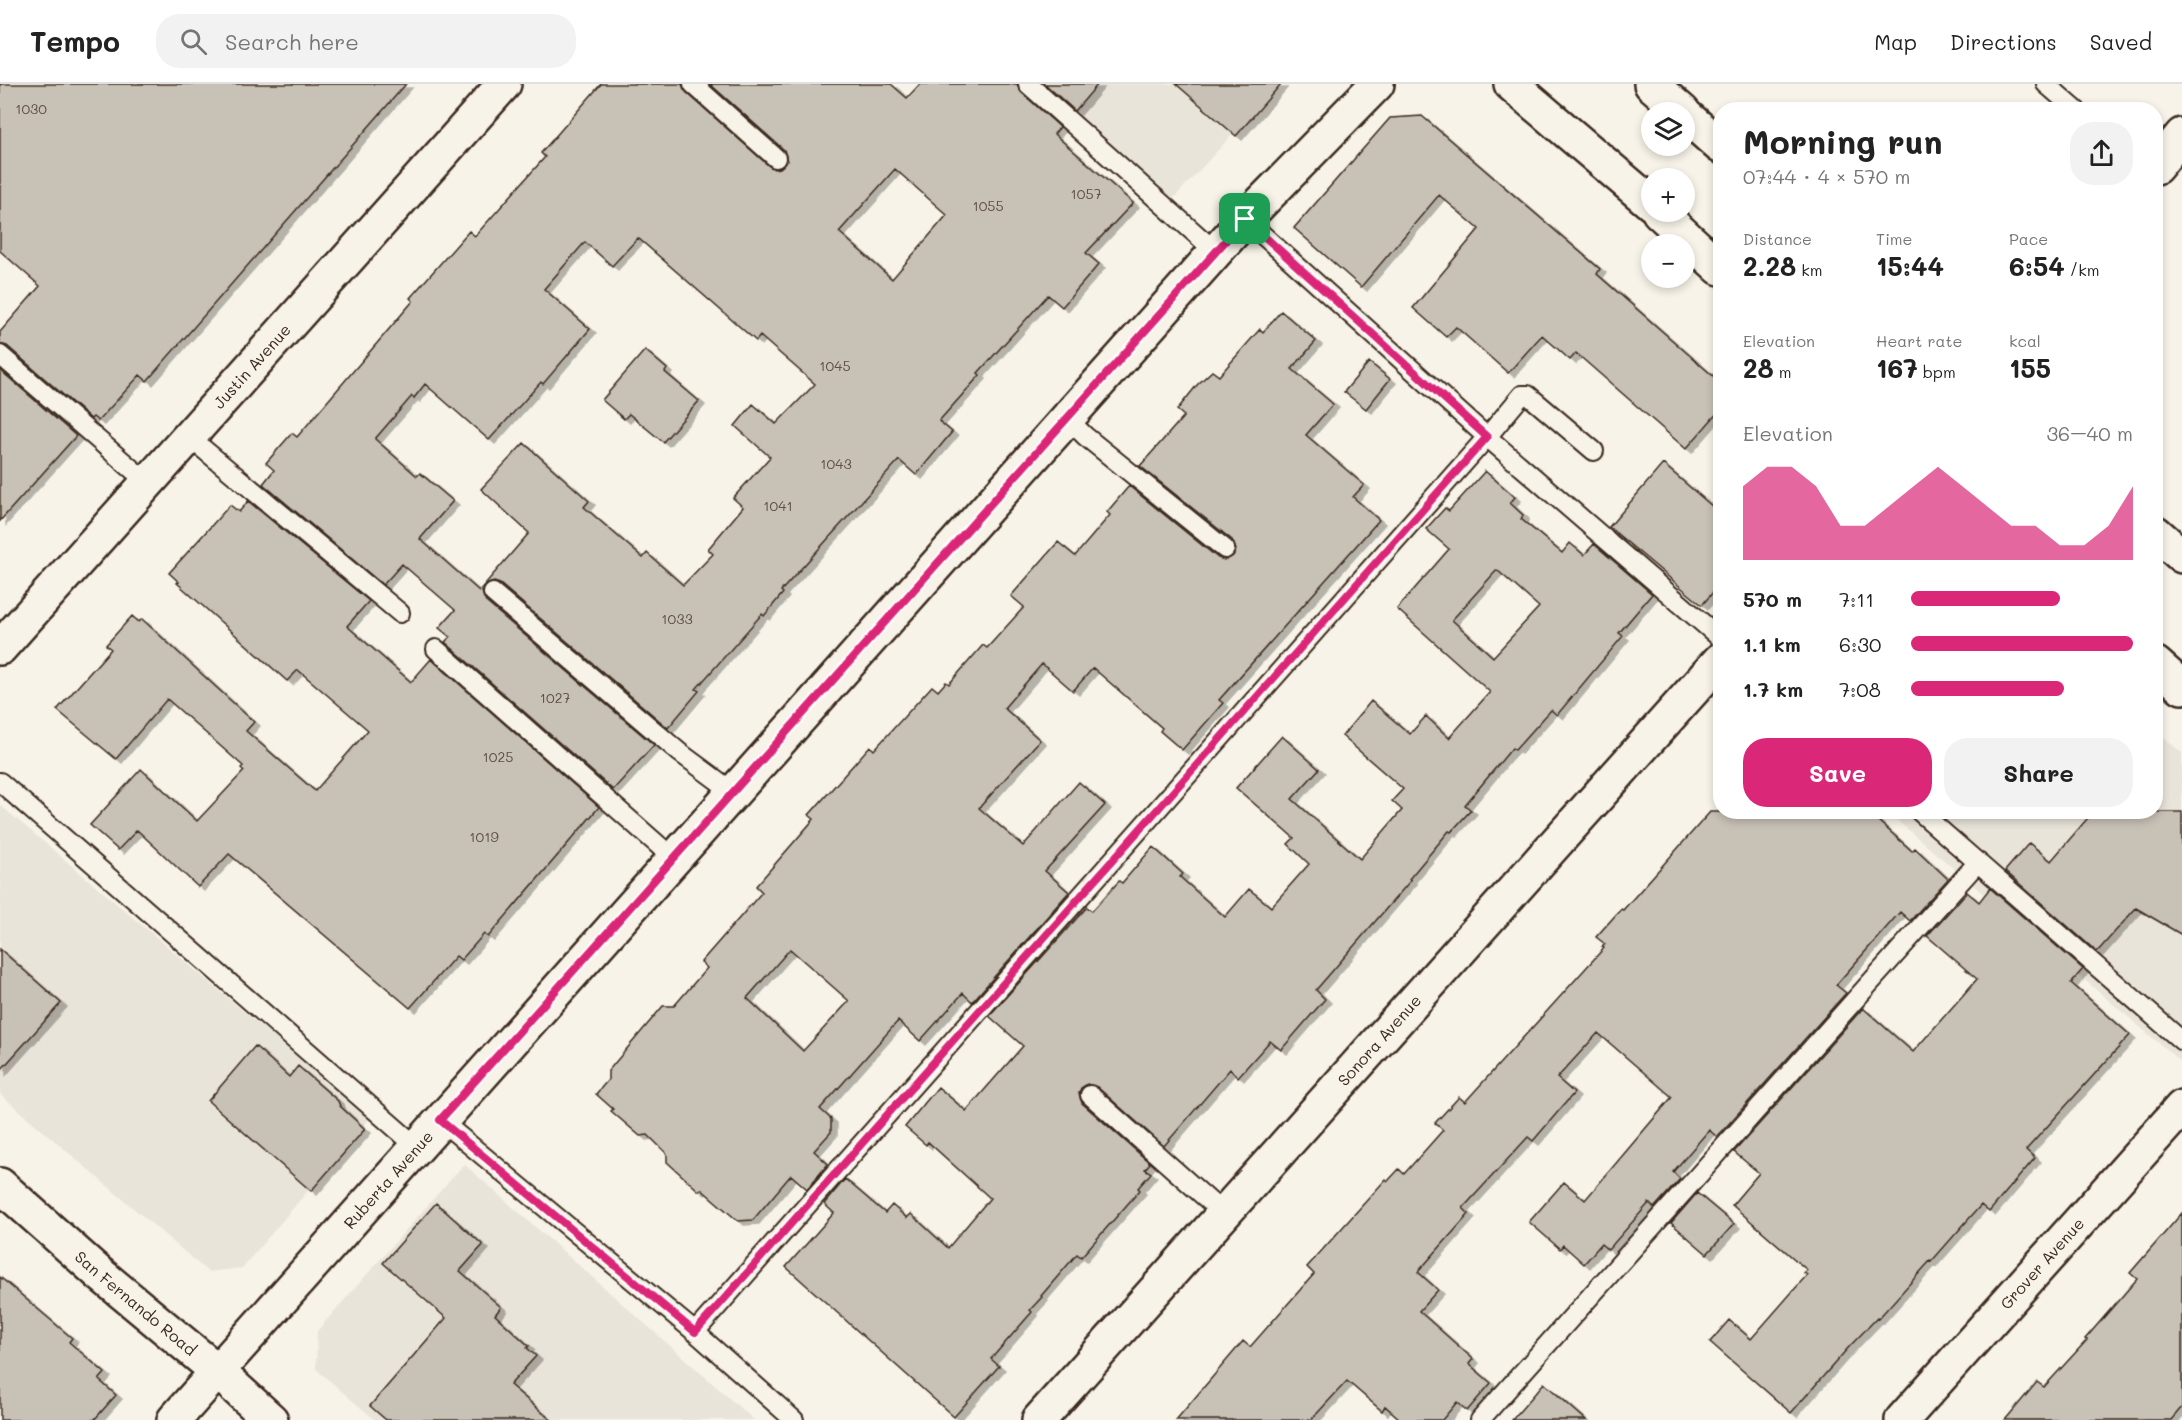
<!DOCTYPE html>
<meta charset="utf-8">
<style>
body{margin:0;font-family:Mali,sans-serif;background:#f2f2f2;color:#222;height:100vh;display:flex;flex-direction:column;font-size:22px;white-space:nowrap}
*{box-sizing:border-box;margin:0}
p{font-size:20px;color:#767676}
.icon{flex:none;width:33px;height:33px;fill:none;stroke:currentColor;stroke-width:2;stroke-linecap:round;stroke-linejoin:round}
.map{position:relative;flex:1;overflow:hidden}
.panel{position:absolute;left:1713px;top:18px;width:450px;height:717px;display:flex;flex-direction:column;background:#fff;border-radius:24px;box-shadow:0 3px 9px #0003}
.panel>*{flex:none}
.fabs{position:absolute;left:1641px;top:18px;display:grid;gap:12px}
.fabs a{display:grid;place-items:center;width:54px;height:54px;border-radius:50%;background:#fff;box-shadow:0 3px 9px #0003;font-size:30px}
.pin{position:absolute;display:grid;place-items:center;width:51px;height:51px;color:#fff;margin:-26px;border-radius:12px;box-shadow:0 3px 9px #0006}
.round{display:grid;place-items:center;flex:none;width:63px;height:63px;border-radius:24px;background:#f2f2f2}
.head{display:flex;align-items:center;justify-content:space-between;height:102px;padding:0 30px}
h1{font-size:33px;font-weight:800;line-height:45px}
.stats{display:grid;grid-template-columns:repeat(3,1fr);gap:9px;height:102px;padding:6px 30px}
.stats div{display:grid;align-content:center}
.stats b{font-size:26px;font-weight:800}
.stats small{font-size:16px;font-weight:400}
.stats p{font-size:16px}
.chart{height:168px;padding:12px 30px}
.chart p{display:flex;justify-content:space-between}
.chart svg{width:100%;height:108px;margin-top:6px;fill:#db2777;opacity:.7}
.cta{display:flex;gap:12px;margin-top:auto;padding:12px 30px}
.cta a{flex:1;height:69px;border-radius:24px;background:#db2777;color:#fff;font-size:24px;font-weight:800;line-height:69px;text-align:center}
.cta a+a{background:#f2f2f2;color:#222}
ul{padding:0 30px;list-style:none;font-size:20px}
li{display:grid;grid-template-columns:96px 72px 1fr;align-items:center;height:45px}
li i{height:15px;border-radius:8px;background:#db2777}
header{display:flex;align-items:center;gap:36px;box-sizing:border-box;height:84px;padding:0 30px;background:#fff;border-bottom:2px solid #e0e0e0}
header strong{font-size:28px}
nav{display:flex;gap:33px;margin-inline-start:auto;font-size:21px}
.search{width:420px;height:54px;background:#f2f2f2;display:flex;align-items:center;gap:15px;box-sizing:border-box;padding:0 21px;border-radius:24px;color:#767676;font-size:22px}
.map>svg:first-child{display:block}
.built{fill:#e9e4d9}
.building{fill:#c8c1b6;stroke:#3b2a1e;stroke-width:1.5;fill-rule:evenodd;filter:url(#shadow)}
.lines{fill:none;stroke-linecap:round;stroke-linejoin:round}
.lane-casing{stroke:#3b2a1e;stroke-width:22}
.street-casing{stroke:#3b2a1e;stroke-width:38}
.secondary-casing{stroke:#3b2a1e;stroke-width:38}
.primary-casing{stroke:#3b2a1e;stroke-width:38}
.lane{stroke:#f7f3e8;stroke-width:18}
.street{stroke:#f7f3e8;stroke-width:33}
.secondary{stroke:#f7f3e8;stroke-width:33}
.primary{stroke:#f7f3e8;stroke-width:33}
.route-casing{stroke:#fff;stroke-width:12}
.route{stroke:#db2777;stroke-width:8}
.labels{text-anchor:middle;stroke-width:4.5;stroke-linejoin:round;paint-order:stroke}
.number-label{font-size:14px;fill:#5e5044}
.street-label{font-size:16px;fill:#3b2a1e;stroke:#f7f3e8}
</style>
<header>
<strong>Tempo</strong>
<div class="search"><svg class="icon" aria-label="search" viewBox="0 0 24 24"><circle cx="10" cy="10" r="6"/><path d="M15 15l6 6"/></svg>Search here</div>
<nav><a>Map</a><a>Directions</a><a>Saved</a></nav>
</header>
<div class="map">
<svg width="2182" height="1336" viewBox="0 0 2182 1336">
<defs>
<filter id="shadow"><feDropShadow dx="6" dy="4" stdDeviation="0" flood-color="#0004"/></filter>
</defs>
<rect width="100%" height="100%" fill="#f7f3e8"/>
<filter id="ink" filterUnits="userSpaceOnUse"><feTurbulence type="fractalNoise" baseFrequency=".0167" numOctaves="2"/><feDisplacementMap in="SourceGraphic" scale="12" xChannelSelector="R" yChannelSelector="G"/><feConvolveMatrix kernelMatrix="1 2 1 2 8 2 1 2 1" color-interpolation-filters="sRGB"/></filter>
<g filter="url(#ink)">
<path class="built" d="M1040 0H1279L1173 115Z
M2156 646 2182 669V975L2180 977 1887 728H2156Z
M0 721 370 1034 242 1184 208 1188 0 1010Z
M464 1080 754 1336H375L316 1285 317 1247Z"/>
<path class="building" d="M0 0H406L147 297 140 291 98 337 93 333 91 335 7 262 0 260V248L40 202 0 167Z
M601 0H682L686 8 769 82 774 85 780 84 787 77 784 66 710 0H891L907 14 920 0H1017L1021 8 1060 43 1054 50 1133 119 1086 169 1099 180 1062 223 1048 211 978 289 980 291 939 337 952 348 916 391 899 376 781 507 783 509 764 532 762 530 696 605 699 607 668 644 500 500 494 498 485 501 482 508 486 518 654 661 613 706 445 558 450 553 439 544 455 526 402 480 383 501 263 400 274 386 266 379 292 349 297 353 413 217 410 214 469 147 475 152 545 73 541 69ZM895 85 947 131 892 195 839 148ZM638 154 756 257 760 252 815 300 776 340 753 320 735 342 770 373 733 414 743 423 708 465 713 470 683 501 647 469 643 474 584 423 589 417 524 359 481 405 529 449 479 507 420 455 453 417 420 389 417 392 375 355 412 312 414 314 425 300 489 356 541 298 543 300 590 245 544 205 585 158 612 182Z
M1045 0H1098L1075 27Z
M1176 0H1281L1236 52Z
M1422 32 1600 185 1597 190 1720 298V326L1686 365 1576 269 1570 276 1542 251 1508 289 1456 243 1446 253 1413 224 1479 145 1439 111 1361 203 1294 144 1390 34Z
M1281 227 1316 257 1292 285 1333 320 1306 351 1364 401 1353 413 1379 436 1219 616 1223 619 1182 666 1160 647 1162 644 1093 584 1073 607 1042 580 1004 624 1040 656 979 724 1023 762 1079 698 1105 721 1045 787 1069 808 972 918 963 909 920 957 898 937 820 1025 831 1035V1048L814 1067 828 1080 807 1105 791 1091 753 1136 738 1137 701 1105 699 1107 667 1078V1070L648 1051 640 1052 611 1027 613 1025 596 1010 608 996V987L663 922H674L707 884 701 878 762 808 756 802 814 735 809 731 870 662 874 666 932 602 938 607 946 598 949 600 983 561 987 564 1024 523 1011 512 1058 458 1075 472 1110 431 1107 428 1129 402 1218 474 1224 476 1233 472 1236 466 1232 456 1140 382 1184 332 1177 326 1197 301 1212 287 1219 292 1260 245 1263 248ZM790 865 849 917 803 967 747 914Z
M645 266 667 285 665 288 699 317 663 358 629 330 624 335 602 316Z
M1369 278 1390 295 1366 325 1344 308Z
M0 286 76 352 0 437Z
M1663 380 1720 429V500L1702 521 1609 443Z
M1485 387 1515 413 1510 419 1523 431 1521 435 1562 469 1570 459 1584 471 1594 460 1652 510 1619 549 1623 552 1557 631 1551 626 1515 666 1512 664 1465 721 1471 726 1451 748 1449 747 1409 795 1411 796 1316 906 1325 915 1281 966 1270 957 1238 993 1230 985 1164 1062 1097 1003 1087 1000 1081 1004 1079 1009 1082 1019 1150 1079 1145 1085 1151 1089 1138 1104 1140 1106 1081 1173 1077 1170 1041 1212 1042 1213 1030 1226 1032 1228 991 1275 999 1282 954 1333 786 1183 834 1129 824 1120 845 1095 885 1129 892 1121 907 1134 911 1130 948 1164 990 1114 928 1058 926 1061 905 1043 938 1003 966 1027 1023 962 989 932 1087 823 1092 827 1119 797 1122 799 1153 763 1183 790 1180 793 1225 833 1249 805 1271 823 1309 780 1288 760 1294 754 1236 704 1282 652 1319 685 1292 715 1360 775 1402 726 1392 717 1403 705 1342 652 1371 617 1410 650 1426 632 1449 654 1490 608 1397 525 1449 465 1426 445 1445 424 1449 427ZM1497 486 1539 523 1493 573 1452 536Z
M248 417 369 517 347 542 411 598 431 575 599 723 488 853 484 850 461 876 456 872 410 924 229 770 198 803 137 746 118 766 90 741 141 685 197 737 244 687 241 684 243 682 167 615 116 675 57 626 111 565 106 561 132 532 139 538 142 535 254 638 246 647 315 707 368 646 298 586 287 597 177 499 179 498 169 489 230 421 239 428Z
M1710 728H1868L1912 767 1915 764 1948 795 1910 837 1900 828 1836 901 1846 909 1717 1053 1709 1046 1673 1088 1680 1095 1654 1124 1649 1119 1608 1166 1601 1160 1584 1180 1563 1161 1560 1165 1529 1138 1564 1098 1585 1116 1672 1013 1598 949 1557 994 1574 1009 1533 1057 1528 1053 1463 1124 1469 1130 1418 1188 1438 1206 1419 1227 1473 1275 1469 1280 1491 1299 1467 1327 1457 1318 1442 1336H1401L1385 1322 1382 1327 1347 1297 1311 1336H1176L1243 1257 1250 1263 1314 1190 1307 1183 1386 1095 1388 1097 1399 1085 1404 1090 1443 1046 1435 1039 1459 1013 1465 1018 1604 864 1602 863 1605 860 1596 853 1621 825 1623 826Z
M2093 728H2182V851L2136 824 2097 868 2005 787 2029 759 2051 777Z
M1990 804 2083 885 2071 899 2130 951 2026 1066 2035 1074 1989 1128 1981 1121 1931 1178 1930 1177 1878 1235 1877 1234 1849 1263 1791 1329 1710 1258 1729 1236 1751 1255 1807 1191 1804 1189 1807 1186 1732 1121 1759 1089 1734 1068 1863 924 1913 968 1977 895 1927 852 1967 808 1979 818Z
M0 865 61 919 0 987Z
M255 962 289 993 298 982 338 1017 340 1022 365 1045 311 1107 208 1017Z
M1697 1109 1734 1140 1707 1170 1671 1139Z
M436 1119 483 1161 460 1187 501 1223 495 1231 529 1262 527 1264 536 1272 510 1301 551 1336H386L370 1322 446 1234 383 1179Z
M2182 1129V1323L2171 1336H2005L2037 1298 2044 1303 2087 1256 2085 1255 2137 1195 2130 1189Z
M0 1193 72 1254 69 1258 105 1289 99 1296 116 1311 94 1336H0Z
M1544 1299 1586 1336H1512Z"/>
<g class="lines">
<g class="lane-casing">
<path id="lane" d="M693 0 776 74
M1028 0 1216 168
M2046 0 2076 26
M1245 135 1487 353 1720 554
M0 271 148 399
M1067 334 1085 352 1225 465
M189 353 400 529
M493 509 679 668 733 708
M436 565 673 774
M0 698 417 1063
M1920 728 2182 957
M1090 1011 1224 1130
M440 1036 695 1248 794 1336
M695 1248 1487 353 1522 311H1528L1594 367
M1480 1336 1978 778"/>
</g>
<g class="street-casing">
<g id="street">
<path id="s1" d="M0 564 504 0"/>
<path id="s2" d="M174 1336 1245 135 1377 0"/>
<path id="s3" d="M1902 1336 2182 1023"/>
</g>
</g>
<g class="secondary-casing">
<g id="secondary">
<path d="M1511 0 1652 120"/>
<path d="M1651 0 1683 28"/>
<path d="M1684 30 1720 62"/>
<path d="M2156 83 2182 51"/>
<path d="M1659 128 1720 184"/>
<path d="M2156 449 2182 472"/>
<path d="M2156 580 2182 603"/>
<path id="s4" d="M1039 1336 1720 576"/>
</g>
</g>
<g class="primary-casing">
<g id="primary">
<path id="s5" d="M0 1101 100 1190 217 1287 271 1336"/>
</g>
</g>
<use href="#lane" class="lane"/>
<use href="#street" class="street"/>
<use href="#secondary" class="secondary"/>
<use href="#primary" class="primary"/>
</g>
</g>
<g class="lines" filter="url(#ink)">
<g class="route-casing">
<path id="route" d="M1245 135 1487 353 695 1248 440 1036Z"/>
</g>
<use href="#route" class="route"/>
</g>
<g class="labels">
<g class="number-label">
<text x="31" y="30">1030</text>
<text x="1086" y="115">1057</text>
<text x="988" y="127">1055</text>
<text x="835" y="287">1045</text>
<text x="836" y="385">1043</text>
<text x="778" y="427">1041</text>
<text x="677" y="540">1033</text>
<text x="555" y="619">1027</text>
<text x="498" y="678">1025</text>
<text x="484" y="758">1019</text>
</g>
<g class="street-label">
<text dy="6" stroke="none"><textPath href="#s1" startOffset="378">Justin Avenue</textPath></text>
<text dy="6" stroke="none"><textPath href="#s4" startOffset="510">Sonora Avenue</textPath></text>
<text dy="6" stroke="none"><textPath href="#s2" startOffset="322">Ruberta Avenue</textPath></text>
<text dy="6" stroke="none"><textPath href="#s3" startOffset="210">Grover Avenue</textPath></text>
<text dy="6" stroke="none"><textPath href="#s5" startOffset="180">San Fernando Road</textPath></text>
</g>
</g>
</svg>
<div class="fabs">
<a><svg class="icon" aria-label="layers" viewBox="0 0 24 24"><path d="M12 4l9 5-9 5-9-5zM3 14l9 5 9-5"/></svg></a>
<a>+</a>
<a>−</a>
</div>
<div class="pin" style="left:1245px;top:135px;background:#1e9e55"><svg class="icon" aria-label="arrive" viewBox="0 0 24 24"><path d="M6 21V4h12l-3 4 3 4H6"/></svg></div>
<section class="panel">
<div class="head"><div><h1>Morning run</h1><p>07:44 · 4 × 570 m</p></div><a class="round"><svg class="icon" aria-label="share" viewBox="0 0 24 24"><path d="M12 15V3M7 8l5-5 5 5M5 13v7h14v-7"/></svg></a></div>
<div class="stats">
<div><p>Distance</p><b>2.28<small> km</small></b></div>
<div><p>Time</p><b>15:44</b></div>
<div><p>Pace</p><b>6:54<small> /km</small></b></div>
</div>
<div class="stats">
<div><p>Elevation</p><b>28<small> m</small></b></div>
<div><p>Heart rate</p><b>167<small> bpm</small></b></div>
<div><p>kcal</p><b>155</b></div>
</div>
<div class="chart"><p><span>Elevation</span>36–40 m</p>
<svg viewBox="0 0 160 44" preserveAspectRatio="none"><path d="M0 44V14L10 6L20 6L30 14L40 30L50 30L60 22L70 14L80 6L90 14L100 22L110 30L120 30L130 38L140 38L150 30L160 14V44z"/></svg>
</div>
<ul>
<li><b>570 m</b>7:11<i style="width:67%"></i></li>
<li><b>1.1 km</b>6:30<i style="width:100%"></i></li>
<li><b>1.7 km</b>7:08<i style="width:69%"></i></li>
</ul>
<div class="cta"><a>Save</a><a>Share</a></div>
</section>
</div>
